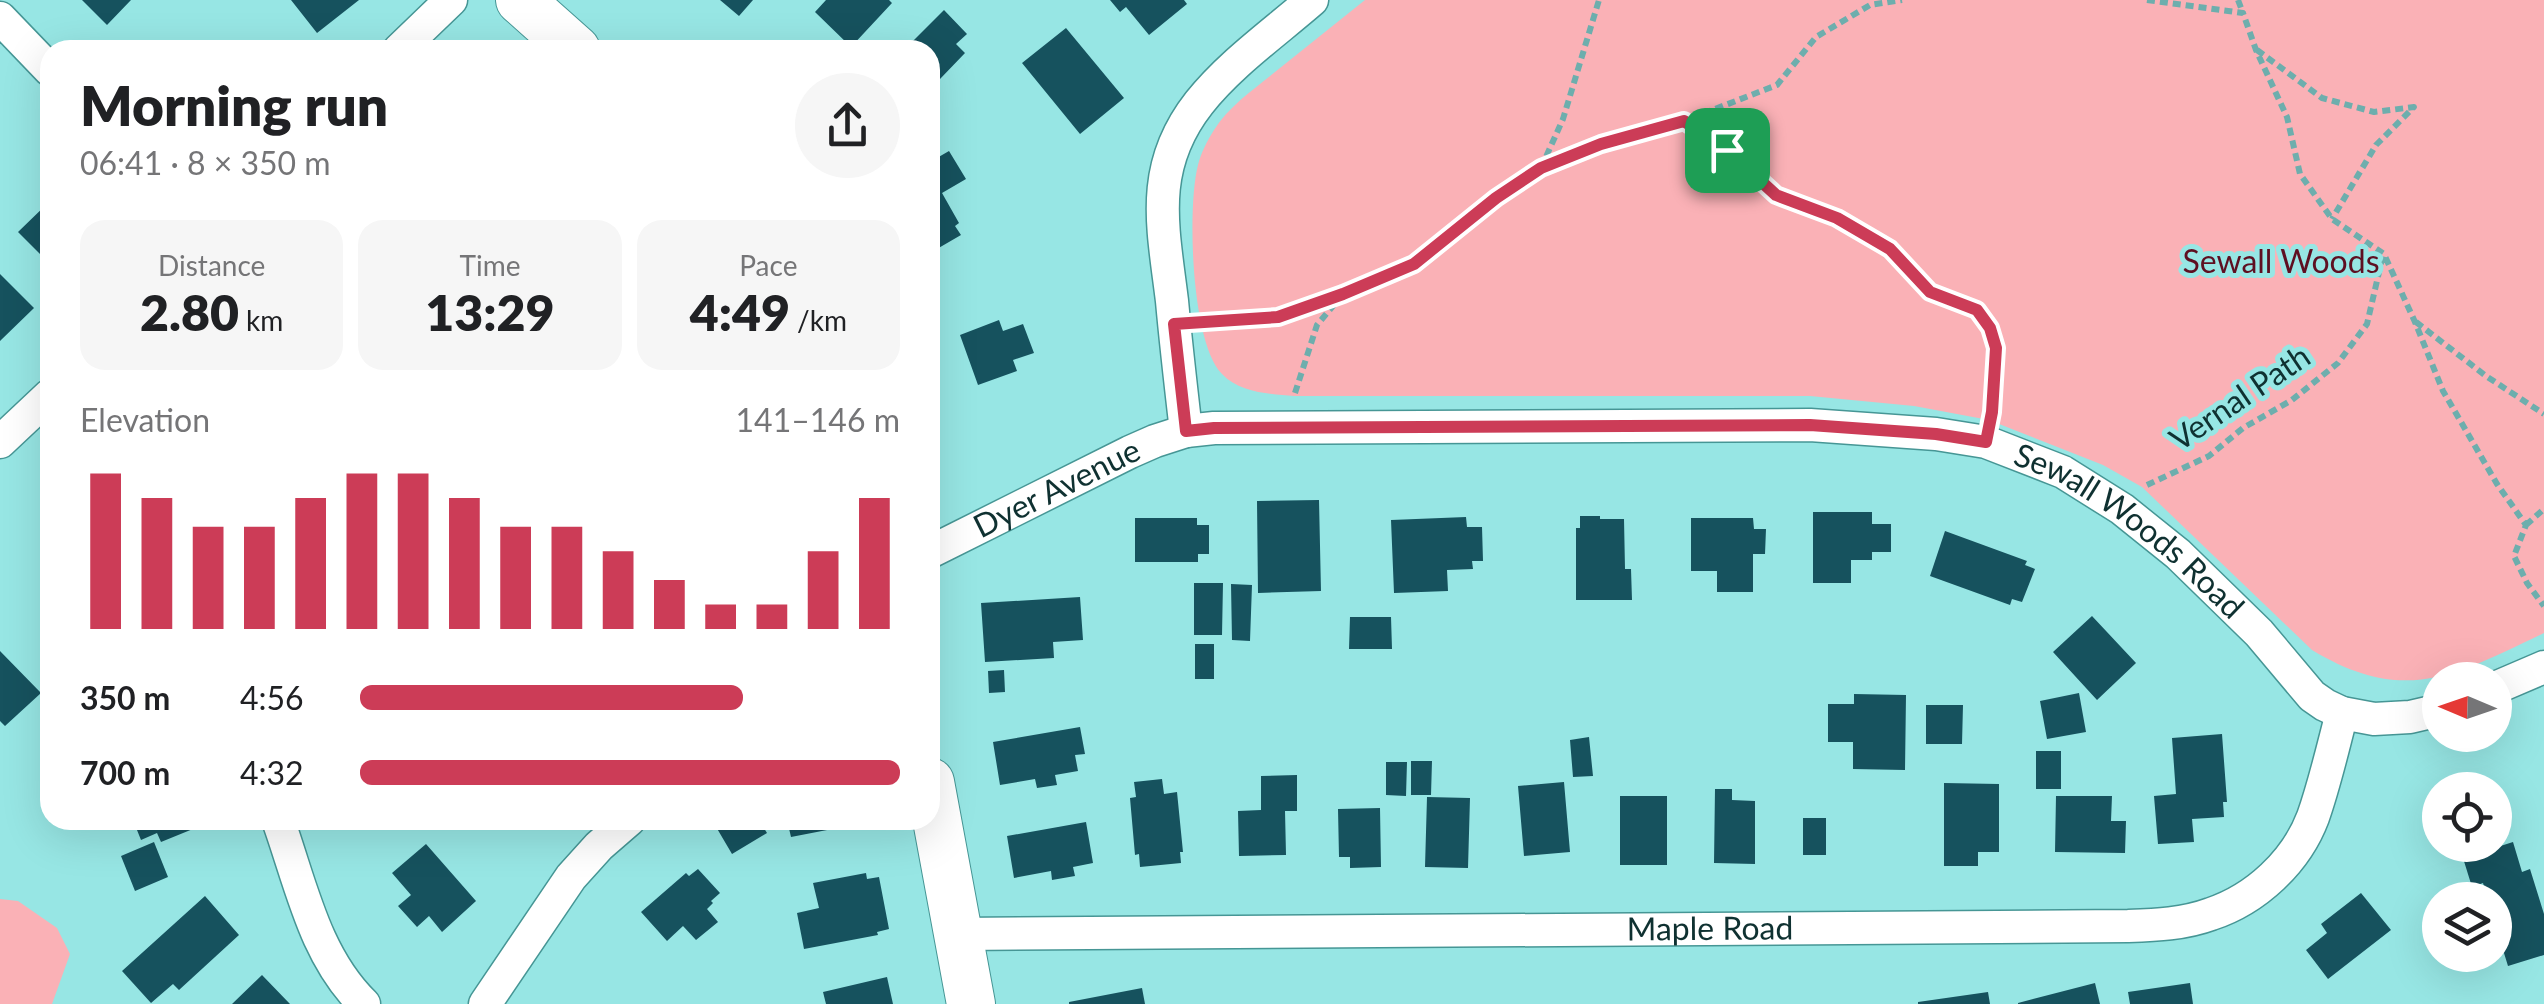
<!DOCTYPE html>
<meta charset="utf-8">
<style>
body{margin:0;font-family:Lato,sans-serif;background:#f6f6f6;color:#202124;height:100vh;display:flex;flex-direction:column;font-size:38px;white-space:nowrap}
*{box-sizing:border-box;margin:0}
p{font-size:32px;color:#757577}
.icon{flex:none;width:55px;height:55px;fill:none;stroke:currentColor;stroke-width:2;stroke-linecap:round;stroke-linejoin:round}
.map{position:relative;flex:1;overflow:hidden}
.sheet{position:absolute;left:40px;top:40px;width:900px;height:790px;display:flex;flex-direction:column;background:#fff;border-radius:30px;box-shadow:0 10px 40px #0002}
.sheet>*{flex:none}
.needle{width:65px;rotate:272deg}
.buttons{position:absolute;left:2422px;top:662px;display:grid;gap:20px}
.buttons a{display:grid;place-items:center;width:90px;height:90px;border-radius:50%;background:#fff;box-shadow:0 10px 40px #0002;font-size:50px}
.pin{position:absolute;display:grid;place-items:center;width:85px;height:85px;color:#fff;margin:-42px;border-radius:20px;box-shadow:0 5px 15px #0006}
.round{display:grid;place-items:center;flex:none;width:105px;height:105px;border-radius:52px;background:#f6f6f6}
.summary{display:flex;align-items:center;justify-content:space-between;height:170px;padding:0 40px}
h1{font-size:55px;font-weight:800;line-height:75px}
.figures{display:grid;grid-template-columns:repeat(3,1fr);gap:15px;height:170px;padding:10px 40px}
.figures div{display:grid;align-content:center;border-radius:25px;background:#f6f6f6;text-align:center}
.figures b{font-size:50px;font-weight:800}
.figures small{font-size:28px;font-weight:400}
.figures p{font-size:28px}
.chart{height:280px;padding:20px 40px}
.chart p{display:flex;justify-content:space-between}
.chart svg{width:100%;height:180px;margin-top:10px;stroke:#cc3c57;stroke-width:6}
ul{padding:0 40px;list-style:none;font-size:32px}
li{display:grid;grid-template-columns:160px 120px 1fr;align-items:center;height:75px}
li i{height:25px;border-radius:12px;background:#cc3c57}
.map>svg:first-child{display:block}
.green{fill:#fab1b6}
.building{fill:#16525e}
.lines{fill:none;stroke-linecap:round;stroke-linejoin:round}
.street-casing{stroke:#469695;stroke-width:35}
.secondary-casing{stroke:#469695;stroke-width:50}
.path{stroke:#6daead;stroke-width:6;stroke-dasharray:8 5;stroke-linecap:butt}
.street{stroke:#fff;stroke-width:32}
.secondary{stroke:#fff;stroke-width:48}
.route-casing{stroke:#fff;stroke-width:20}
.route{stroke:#cc3c57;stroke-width:12}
.labels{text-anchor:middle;stroke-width:10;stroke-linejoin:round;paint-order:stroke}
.park-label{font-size:32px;fill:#5e0f21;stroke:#97e6e4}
.street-label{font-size:32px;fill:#0f3131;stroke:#97e6e4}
</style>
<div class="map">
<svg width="2544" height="1004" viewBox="0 0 2544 1004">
<rect width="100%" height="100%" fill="#97e6e4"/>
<path class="green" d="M1365 0H2544V633C2455 675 2405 706 2312 650L2142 487 2103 465 1989 420 1914 406 1810 396H1294C1270 394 1240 393 1222 374 1191 343 1187 207 1198 165 1201 153 1207 141 1214 130 1229 106 1253 90 1275 72 1305 48 1335 24 1365 0Z
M0 899 18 901 57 928 70 954 52 1004H0Z"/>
<path class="building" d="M82 0H131L107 25Z
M291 0H359L317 33Z
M720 0H753L739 16Z
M826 0H889L892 3 851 47 815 12Z
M1110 0H1184L1187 4 1149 35 1126 7 1120 12Z
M944 10 967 34 956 44 965 53 940 79 930 69V50H911L908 46Z
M1066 28 1124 98 1080 134 1022 63Z
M949 151 966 179 942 193 959 223 955 226 961 235 930 253V162Z
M50 201V247L41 255 18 232Z
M0 274 34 308 0 341Z
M999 320 1003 331 1023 324 1034 353 1013 360 1017 371 978 385 960 335Z
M1319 500 1321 591 1258 593 1257 501Z
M1813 512H1872V524H1891V552H1872V560H1851V583H1813Z
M1580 516H1600V519H1624L1625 569H1631L1632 600H1576V528H1580Z
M1466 517 1467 527H1482L1483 561H1472L1473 569 1447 570 1448 591 1394 593 1391 520Z
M1135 518H1197V525H1209V554H1198V562H1135Z
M1691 518H1753L1754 529H1766L1765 554H1753V592H1717V571H1691Z
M1945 531 2027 561 2025 565 2035 569 2022 602 2012 599 2010 605 1930 576Z
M1194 583H1223L1222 635H1194Z
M1231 584 1252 585 1250 641 1232 640Z
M1080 597 1083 640 1053 642 1054 658 985 662 981 603Z
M2092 616 2136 663 2097 700 2053 652Z
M1350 617H1391L1392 649H1349Z
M1195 644H1214V679H1195Z
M0 651 41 693 5 726 0 721Z
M1004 670 1005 692 989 693 988 671Z
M2079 693 2086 732 2047 739 2040 701Z
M1854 694 1906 695 1905 770 1853 769V742H1828V704H1854Z
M1926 705H1963L1962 744H1926Z
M1080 727 1085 754 1075 755 1078 771 1055 775 1057 785 1037 788 1035 779 1000 785 993 742Z
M2222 734 2227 802H2223L2224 817 2192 819 2194 842 2158 844 2154 796 2176 794 2172 738Z
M1589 737 1593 776 1573 777 1570 740Z
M2036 751H2061V789H2036Z
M1411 761H1432L1431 795H1411Z
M1386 762H1407L1406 796 1386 795Z
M1297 775V811H1285L1286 855 1239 856 1238 811 1261 810V776Z
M1162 779 1164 794 1177 792 1183 852H1180L1181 863 1140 867 1139 854 1135 855 1130 798 1136 797 1134 782Z
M1564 782 1570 852 1524 856 1518 786Z
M1944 783 1999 784V852H1978V866H1944Z
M1715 789H1732V800L1755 801V864L1714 863Z
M1620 796H1667V865H1620Z
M2056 796H2112L2111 821H2126L2125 853 2055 852Z
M1427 797 1470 798 1468 868 1425 867Z
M1380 808 1381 867 1350 868V857H1339L1338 809Z
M1803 818H1826V855H1803Z
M133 820H215L161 842 157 833 141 840Z
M712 820H759L767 833 732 854Z
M787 820H857L858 824 791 837Z
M1086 822 1093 863 1073 867 1075 876 1052 880 1051 871 1014 878 1007 836Z
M154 842 168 877 135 891 121 856Z
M2513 842 2522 872 2530 869 2544 914V955L2508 966 2495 924V900H2488L2483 883 2472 887 2463 858Z
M426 844 476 901 442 932 429 916 417 927 398 906 411 895 392 873Z
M698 869 720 893 711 901 713 903 707 909 718 922 696 940 683 926 667 941 641 912 686 873 689 876Z
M866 873 867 879 879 877 889 929 877 932 878 935 804 949 797 913 819 908 813 883Z
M2361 893 2391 930 2328 979 2306 950 2327 933 2321 924Z
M205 896 239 935 179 990 173 984 151 1003 122 971Z
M262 975 290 1004H232Z
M887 977 893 1004H826L823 992Z
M2095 983 2100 1004H2018V1003Z
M2190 983 2193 1004H2130L2128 992Z
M1142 988 1145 1004H1069V1002Z
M1988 992 1990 1004H1918V1002Z"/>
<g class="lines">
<g class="street-casing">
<g id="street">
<path id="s1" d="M1312 0C1274 33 1230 64 1199 103 1148 168 1163 227 1172 301 1176 345 1181 388 1186 431L1214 428 1810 425 1936 434 1986 442 2063 472 2122 509 2178 554 2259 633 2312 696 2325 705 2342 713 2374 719 2410 717 2440 710"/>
<path d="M0 18 50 70"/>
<path d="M399 50 451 0"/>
<path d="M0 442 50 395"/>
<path id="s2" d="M930 552 1130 452 1155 441 1186 431"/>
<path d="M2495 688 2544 667"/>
<path d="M278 820C301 884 314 955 364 1004"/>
<path id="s3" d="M958 934 2128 926C2156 925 2184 924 2211 914 2256 899 2296 862 2313 817 2325 783 2333 747 2342 713"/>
<path d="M485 1004 571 877 599 846 629 820"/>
</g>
</g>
<g class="secondary-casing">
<path id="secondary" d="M520 0 576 50
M930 782 971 1004"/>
</g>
<path class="path" d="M2147 0 2243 13 2256 50 2287 117 2300 174 2332 219 2384 254 2415 322 2443 391 2497 484 2526 525 2514 556 2527 583 2544 606
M2238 0 2243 13
M2257 50 2322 98 2374 112 2414 107 2376 145 2332 219
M1685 122 1727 150 1777 195 1837 218 1889 249 1930 292 1977 310 1990 328 1996 348 1992 409
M1541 168 1563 119 1599 0
M1208 322 1278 317 1342 295
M2416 322 2486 376 2544 414
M1295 393 1317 325 1343 294 1414 264 1496 199 1541 168 1601 143 1684 121 1777 85 1816 37 1870 5 1902 0
M2147 485 2209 456 2243 428 2292 400 2338 363 2367 324 2383 255
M2526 525 2544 509"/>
<use href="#street" class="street"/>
<use href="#secondary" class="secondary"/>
</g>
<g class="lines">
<g class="route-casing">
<path id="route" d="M1684 121 1727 150 1776 195 1837 218 1890 249 1930 292 1977 310 1990 328 1996 348 1992 412 1986 442 1936 434 1810 425 1214 428 1186 431 1174 324 1278 317 1343 294 1414 264 1496 198 1541 168 1601 144Z"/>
</g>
<use href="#route" class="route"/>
</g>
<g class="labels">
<g class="park-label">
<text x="2281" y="273">Sewall Woods</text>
</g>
<g class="street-label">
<text transform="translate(2240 398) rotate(-34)" y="11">Vernal Path</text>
<text dy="11" stroke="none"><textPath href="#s2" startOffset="142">Dyer Avenue</textPath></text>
<text dy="11" stroke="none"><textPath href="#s1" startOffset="1462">Sewall Woods Road</textPath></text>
<text dy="11" stroke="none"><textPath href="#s3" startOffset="752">Maple Road</textPath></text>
</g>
</g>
</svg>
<div class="buttons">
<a><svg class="needle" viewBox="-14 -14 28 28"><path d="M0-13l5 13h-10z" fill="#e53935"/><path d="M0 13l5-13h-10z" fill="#757577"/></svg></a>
<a><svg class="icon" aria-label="locate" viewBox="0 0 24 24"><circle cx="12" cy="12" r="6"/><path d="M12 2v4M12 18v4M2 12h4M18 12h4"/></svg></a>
<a><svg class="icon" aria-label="layers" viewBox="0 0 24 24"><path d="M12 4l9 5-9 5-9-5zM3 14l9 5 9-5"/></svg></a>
</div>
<div class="pin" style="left:1727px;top:150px;background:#1e9e55"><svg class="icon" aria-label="arrive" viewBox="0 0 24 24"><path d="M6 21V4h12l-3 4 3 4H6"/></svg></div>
<section class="sheet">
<div class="summary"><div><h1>Morning run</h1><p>06:41 · 8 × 350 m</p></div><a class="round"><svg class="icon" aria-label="share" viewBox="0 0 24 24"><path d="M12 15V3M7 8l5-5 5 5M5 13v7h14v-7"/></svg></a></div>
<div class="figures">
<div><p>Distance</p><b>2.80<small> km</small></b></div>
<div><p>Time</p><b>13:29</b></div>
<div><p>Pace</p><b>4:49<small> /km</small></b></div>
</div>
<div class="chart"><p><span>Elevation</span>141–146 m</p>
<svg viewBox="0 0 160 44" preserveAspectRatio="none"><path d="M5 44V6M15 44V12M25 44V19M35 44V19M45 44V12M55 44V6M65 44V6M75 44V12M85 44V19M95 44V19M105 44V25M115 44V32M125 44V38M135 44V38M145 44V25M155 44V12"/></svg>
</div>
<ul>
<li><b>350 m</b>4:56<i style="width:71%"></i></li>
<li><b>700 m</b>4:32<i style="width:100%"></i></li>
</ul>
</section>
</div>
